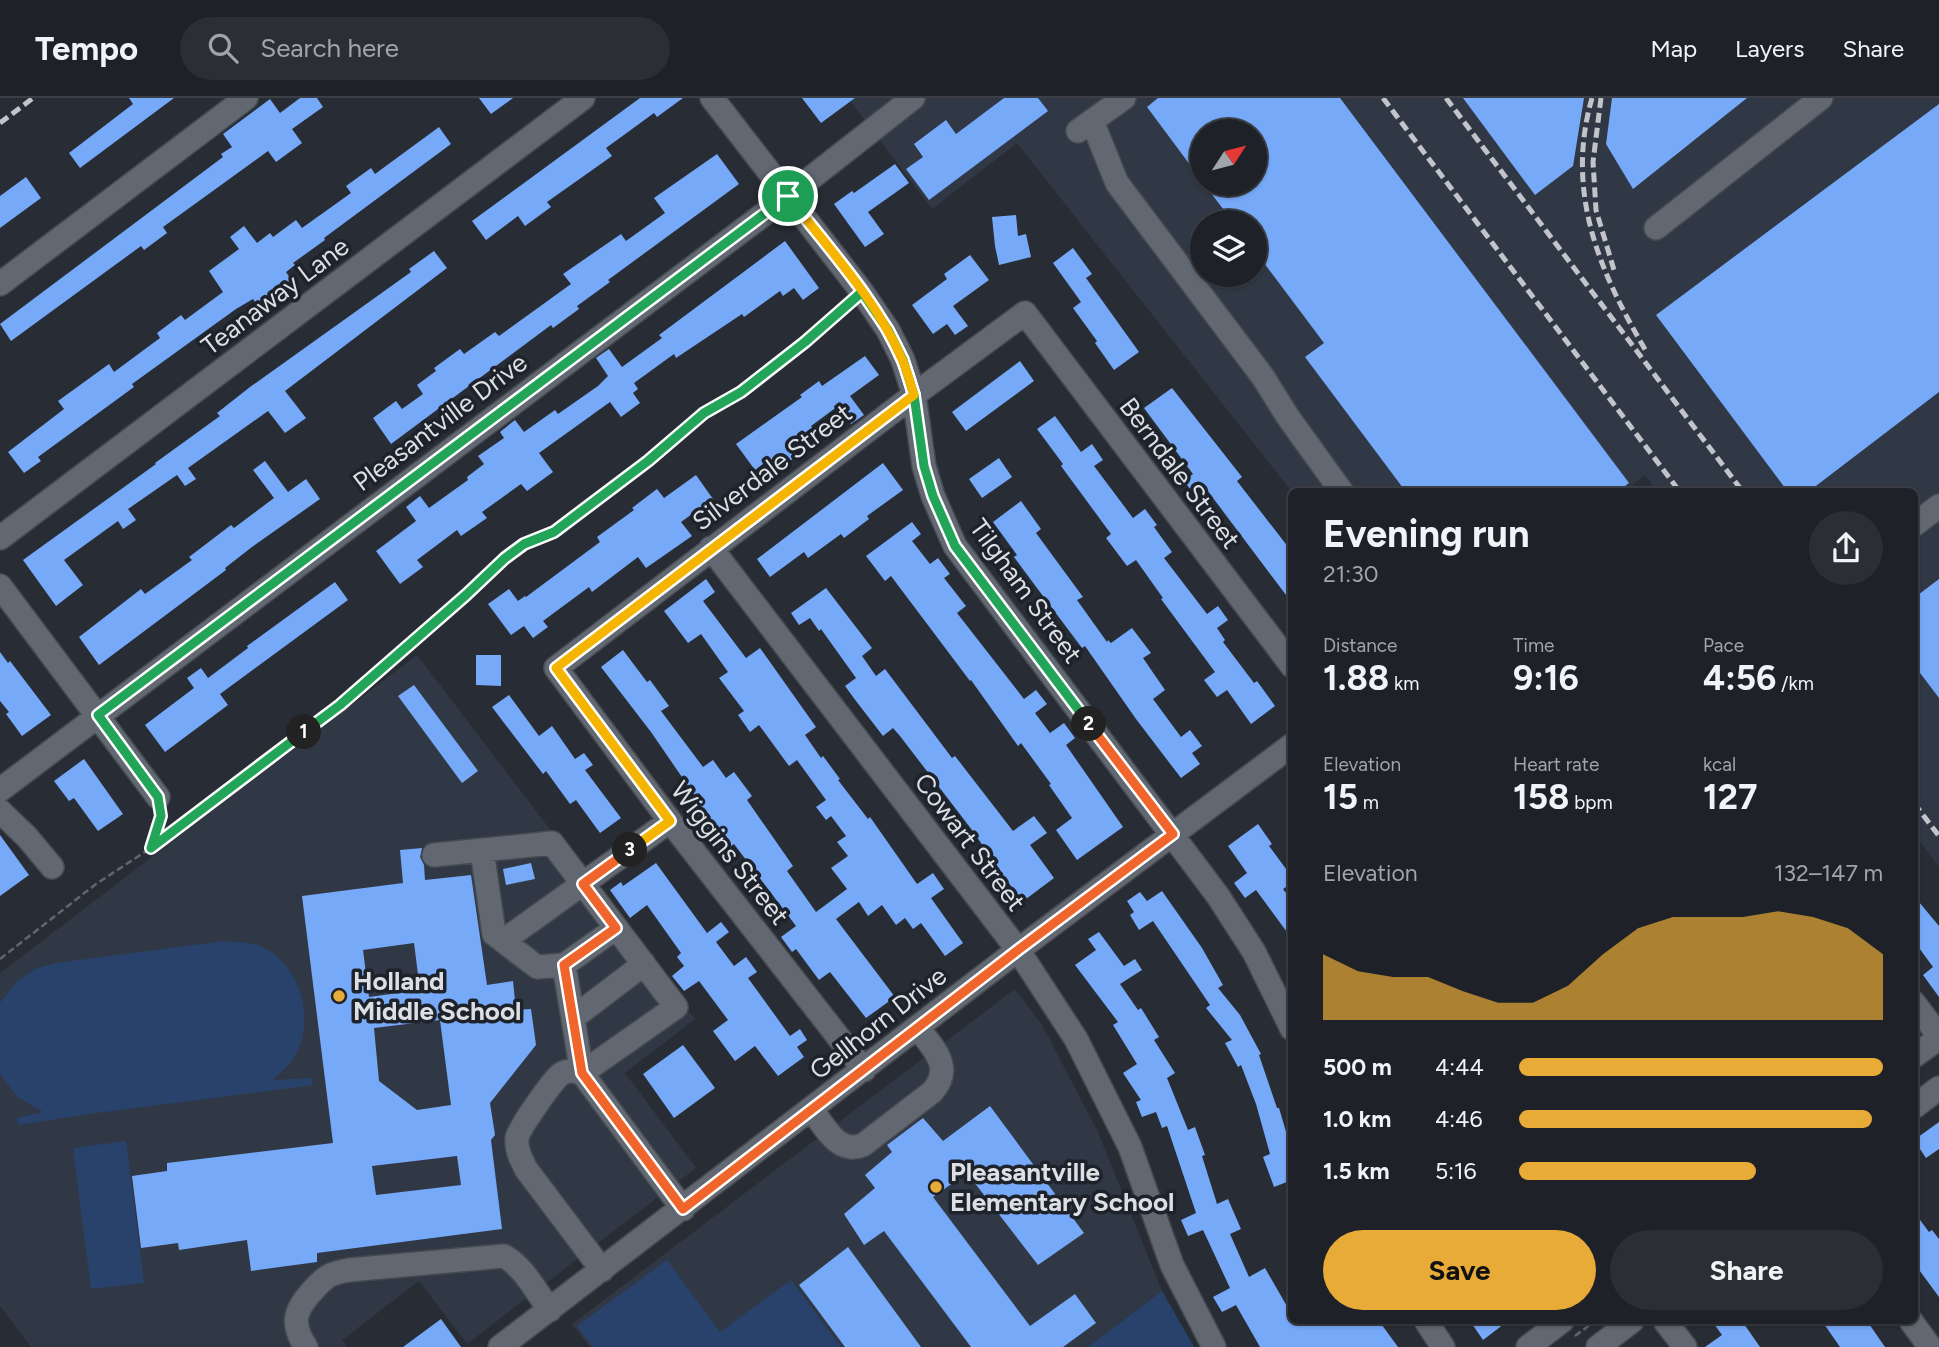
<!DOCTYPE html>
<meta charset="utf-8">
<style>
body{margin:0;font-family:Figtree,sans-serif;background:#2b2f34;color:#f1f3f6;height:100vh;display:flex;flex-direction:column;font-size:26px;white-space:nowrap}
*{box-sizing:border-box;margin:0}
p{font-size:23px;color:#a1a4a8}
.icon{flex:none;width:38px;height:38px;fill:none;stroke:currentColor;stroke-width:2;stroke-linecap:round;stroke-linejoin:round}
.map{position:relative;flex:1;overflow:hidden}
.panel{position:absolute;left:1288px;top:390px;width:630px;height:836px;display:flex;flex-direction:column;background:#1e2228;border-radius:10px;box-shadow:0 2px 5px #0004,0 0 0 2px #3c3f45}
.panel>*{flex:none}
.needle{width:46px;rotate:54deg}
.buttons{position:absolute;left:1190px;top:21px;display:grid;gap:14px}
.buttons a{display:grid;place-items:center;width:77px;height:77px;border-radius:50%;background:#1e2228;box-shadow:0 2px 5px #0004,0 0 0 2px #3c3f45;font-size:35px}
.pin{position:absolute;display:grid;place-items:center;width:60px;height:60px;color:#fff;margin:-30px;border:4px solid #fff;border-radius:50%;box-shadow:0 2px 7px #0007}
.km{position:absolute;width:35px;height:35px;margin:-18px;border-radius:50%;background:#222;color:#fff;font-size:19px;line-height:35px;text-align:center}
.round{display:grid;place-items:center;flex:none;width:74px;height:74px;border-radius:37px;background:#2b2f34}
.summary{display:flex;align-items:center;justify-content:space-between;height:119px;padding:0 35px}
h1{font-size:38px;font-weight:700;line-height:52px}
.stats{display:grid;grid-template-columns:repeat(3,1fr);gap:10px;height:119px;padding:7px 35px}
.stats div{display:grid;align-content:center}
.stats b{font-size:35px;font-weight:700}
.stats small{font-size:19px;font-weight:400}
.stats p{font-size:19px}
.chart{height:196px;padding:14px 35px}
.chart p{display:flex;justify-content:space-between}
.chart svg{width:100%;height:126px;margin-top:7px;fill:#e8ab37;opacity:.7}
.cta{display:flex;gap:14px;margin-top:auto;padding:14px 35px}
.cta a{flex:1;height:80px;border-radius:42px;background:#e8ab37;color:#111;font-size:28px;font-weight:700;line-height:80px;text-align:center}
.cta a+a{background:#2b2f34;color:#f1f3f6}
ul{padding:0 35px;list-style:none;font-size:23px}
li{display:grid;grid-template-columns:112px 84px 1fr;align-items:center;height:52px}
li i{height:18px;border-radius:9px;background:#e8ab37}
header{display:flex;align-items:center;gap:42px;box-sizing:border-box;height:98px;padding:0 35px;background:#1e2228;border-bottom:2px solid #3c3f45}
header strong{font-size:33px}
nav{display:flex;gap:38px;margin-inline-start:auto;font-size:24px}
.search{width:490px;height:63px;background:#2b2f34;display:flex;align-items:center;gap:18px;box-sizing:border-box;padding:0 24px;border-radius:38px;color:#a1a4a8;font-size:26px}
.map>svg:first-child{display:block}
.built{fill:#303845;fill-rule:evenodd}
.green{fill:#29426b}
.building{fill:#77a9f9;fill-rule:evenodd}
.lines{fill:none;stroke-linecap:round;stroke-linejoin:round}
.minor-casing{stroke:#464a50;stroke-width:26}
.path{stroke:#61656c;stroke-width:2.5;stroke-dasharray:7 3.5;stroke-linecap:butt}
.minor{stroke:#626871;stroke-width:23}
.rail{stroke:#c1c4c9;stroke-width:5;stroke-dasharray:10 5;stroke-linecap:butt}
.split-1-casing{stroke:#fff;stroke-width:14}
.split-2-casing{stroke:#fff;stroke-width:14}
.split-3-casing{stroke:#fff;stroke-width:14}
.split-4-casing{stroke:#fff;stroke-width:14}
.split-1{stroke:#22a559;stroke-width:9}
.split-2{stroke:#22a559;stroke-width:9}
.split-3{stroke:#f0652b;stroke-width:9}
.split-4{stroke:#f5b400;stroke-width:9}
.poi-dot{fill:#e8ab37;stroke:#1e232b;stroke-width:2.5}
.labels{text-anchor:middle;stroke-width:7;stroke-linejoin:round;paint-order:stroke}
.street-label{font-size:26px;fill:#dcdfe4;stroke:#1e232b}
.poi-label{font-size:26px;font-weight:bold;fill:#dcdfe4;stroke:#1e232b;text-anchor:start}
</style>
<header>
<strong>Tempo</strong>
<div class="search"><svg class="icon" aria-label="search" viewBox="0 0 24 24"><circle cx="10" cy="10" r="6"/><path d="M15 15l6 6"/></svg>Search here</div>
<nav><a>Map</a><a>Layers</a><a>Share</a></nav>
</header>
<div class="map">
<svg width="1939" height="1249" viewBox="0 0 1939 1249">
<rect width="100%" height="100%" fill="#282d35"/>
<path class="built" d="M848 0H1939V769L1915 736 1914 394H1658L1645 377 1624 394H1292L1017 45 932 111ZM1202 33H1255V86H1202ZM1202 124H1255V177H1202Z
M417 557 695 921 625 975 696 1070 467 1246 419 1183 342 1242 347 1249H31L0 1208V875Z
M1015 891 1042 927 1097 1032 1162 1193 1088 1249H590L572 1226Z"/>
<path class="green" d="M224 843C234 844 247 844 257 847 299 861 317 921 295 958 290 967 280 975 273 982L312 980 313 987 89 1016 18 1027 17 1020 43 1014 17 999 0 976V905L17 883 35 871 56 865Z
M126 1043 144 1185 91 1191 73 1050Z
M667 1162 720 1234 791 1182 841 1249H593L577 1228Z
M1162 1193 1194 1249H1088Z"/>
<path class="building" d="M129 0H174L80 70 69 55 133 6Z
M300 0H317L323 9 292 31 302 45 276 64 268 53 163 129 167 135 144 152 141 148 11 243 0 226 223 59 221 56 232 49 223 36 270 1 280 15Z
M479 0H513L491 16Z
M640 0H683L657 19 654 15 606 50 612 58 547 104 551 109 525 128 518 118 486 142 472 123Z
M802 0H855L821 25Z
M1004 0H1038L1048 13 929 102 906 71 923 59 914 46 946 22 956 36Z
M1158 0H1340L1629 385 1617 394H1406L1305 259 1324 245 1255 153V124H1233L1204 86H1255V33H1202V83L1147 9Z
M1463 0H1584L1573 68 1535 97Z
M1612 0H1747L1633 91 1606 46Z
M1939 6V294L1808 394H1788L1656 217Z
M439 29 451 46 324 140 325 142 293 165 295 167 286 174 292 183 269 200 271 203 260 211 253 201 236 211 132 286 134 289 38 359 41 363 24 375 8 354 64 311 58 303 109 266 114 274 160 240 157 235 181 217 185 222 223 194 209 173 239 151 230 139 244 128 257 145 270 135 273 139 296 122 302 130 351 95 346 88 371 70 375 76Z
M717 56 739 86 608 182 610 184 577 208 579 211 553 230 551 227 391 346 373 320 396 303 402 311 423 296 417 287 436 273 434 270 460 251 464 256 495 234 499 238 571 186 563 176 621 136 626 143 665 115 654 100Z
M895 66 909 85 868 114 884 136 865 149 834 106 852 93 854 95Z
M26 79 41 100 0 130V98Z
M1016 117 1018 138 1026 136 1031 159 999 167 995 148 992 119Z
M785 143 819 190 803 202 794 190 783 198 780 193 744 219 742 216 676 260 674 256 634 285 638 291 633 295 640 305 621 319 610 304 539 355 553 374 527 393 521 386 482 414 487 420 461 438 457 432 417 462 423 469 400 486 376 453 416 423 406 409 420 398 429 410 468 382 467 379 484 366 478 358 504 340 500 334 515 322 524 334 555 312 558 316 598 288 608 278 596 260 603 255 609 251 622 269 662 240 659 237Z
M1073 150 1092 176 1086 180 1139 254 1114 272 1095 245 1097 243 1073 210 1081 204 1053 165Z
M434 153 447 170 285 293 306 320 285 335 268 313 188 370 196 381 185 388 177 377 128 411 136 422 123 431 118 423 64 462 83 487 56 508 23 462 156 366 155 365 220 318 217 315 250 289 411 174 409 171Z
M970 157 989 182 953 208 968 228 955 237 947 226 933 236 912 207 947 181 944 176Z
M865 258 879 277 850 298 864 317 851 326 838 308 811 328 821 341 787 365 788 367 776 376 767 363 755 372 736 346 802 299 800 297 819 283 822 288Z
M1020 263 1034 283 966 333 952 314Z
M1172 290 1242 379 1237 383 1292 454V505L1204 388 1194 396 1184 383 1193 376 1144 310Z
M1055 318 1081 354 1092 346 1103 362 1094 368 1133 420 1145 411 1157 427 1154 429 1172 454 1164 460 1207 516 1218 508 1228 522 1217 530 1225 542 1223 544 1254 585 1257 583 1275 608 1251 626 1227 592 1217 599 1204 582 1215 574 1161 501 1163 500 1136 462 1127 468 1106 440 1111 436 1061 368 1063 366 1037 331Z
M999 360 1012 379 982 400 969 381Z
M265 363 288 394 306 381 320 401 252 449 225 470 226 472 99 567 79 539 141 491 145 496 192 462 189 459 231 427 234 430 274 400 253 372Z
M883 365 903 392 867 418 869 421 844 440 841 436 808 460 804 454 770 479 757 461Z
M696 377 713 401 681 424 692 438 646 470 638 459 592 494 589 489 543 523 548 529 533 540 524 528 511 537 488 506 509 491 518 503 525 498 526 499 600 444 597 439 634 412 632 410 657 391 664 400Z
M1021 403 1041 431 1036 435 1083 499 1077 502 1107 544 1108 542 1111 545 1132 530 1151 555 1143 560 1165 592 1153 601 1181 639 1190 632 1202 648 1192 655 1200 666 1181 680 1136 621 1085 548 1082 550 1034 486 1014 459 1017 457 993 424Z
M912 424 921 436 912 443 930 466 938 460 950 476 944 480 966 508 957 515 1024 601 1036 592 1047 606 1035 615 1050 635 1064 625 1075 640 1066 647 1123 729 1077 762 1056 732 1072 720 1049 687 1051 686 1021 645 1018 648 971 582 970 583 891 478 885 483 866 458Z
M706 481 715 494 703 503 746 560 760 550 816 629 805 637 821 660 823 658 840 681 838 682 868 721 870 719 917 786 933 775 944 791 931 800 963 845 945 858 921 825 913 831 905 820 896 827 882 807 868 818 859 804 836 821 895 899 866 920 830 874 819 882 796 851 792 854 781 839 796 828 734 746 721 755 710 739 712 737 690 706 697 701 651 634 601 569 623 552 647 584 650 582 669 608 661 613 703 669 713 662 726 680 734 674 752 698 747 702 793 768 787 773 816 814 847 791 831 770 848 758 837 744 846 738 831 718 826 722 816 709 826 702 797 662 789 668 759 627 750 634 738 617 744 613 719 580 728 574 701 536 688 545 664 513Z
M1939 481V600L1914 567V500Z
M335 484 348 502 220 596 228 607 165 654 145 627 194 590 187 580 201 570 208 580 248 550 247 548Z
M826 490 872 550 862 558 876 578 885 571 952 660 955 658 1013 733 1034 718 1047 735 1030 747 1054 780 1022 804 972 732 900 638 893 630 883 638 856 603 845 588 856 580 821 531 819 533 810 520 799 527 791 515Z
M0 554 8 565 10 563 51 617 22 638 6 616 9 614 0 603Z
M476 557H501V588L476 587Z
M414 587 478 673 462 685 398 598Z
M509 597 539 638 552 628 575 661 584 655 593 667 585 672 621 720 600 735 576 702 570 706 546 673 543 676 492 609Z
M84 661 123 716 98 733 74 700 69 703 54 683Z
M1258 726 1272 746 1269 748 1292 779V785L1283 791 1292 803V841L1256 792 1245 800 1234 785 1247 775 1228 748Z
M0 737 29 777 0 798Z
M422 750 420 759 424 767 425 782 471 777 487 887 513 883 516 912 531 911 536 947 490 1005 495 1037 491 1042 502 1131 317 1155V1164L251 1173 247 1142 179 1152 178 1145 141 1150 132 1078 167 1073V1065L333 1045 302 798 403 785 400 752ZM414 845 420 892 369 899 363 852ZM440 922 451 1007 417 1012 379 983 374 930ZM457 1058 461 1087 376 1097 372 1068Z
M531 765 535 781 506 787 503 771Z
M656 765 707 835 721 824 729 834 716 844 734 868 746 859 757 874 748 880 790 938 800 931 807 942 797 949 804 959 778 978 755 948 735 963 713 933 728 922 699 883 684 893 672 878 684 868 677 859 681 855 647 807 630 820 610 792 621 784 623 788Z
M1162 793 1202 850 1223 887 1218 890 1240 917 1261 956 1259 957 1277 1010H1279L1292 1054V1082L1274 1089 1263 1059 1270 1056 1256 1006 1241 967 1238 969 1225 945 1232 942 1206 910 1210 907 1153 823 1139 832 1130 817 1134 814 1127 803 1140 794 1147 803Z
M1914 798 1939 828V899L1923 877 1933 869 1914 843Z
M1099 834 1124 868 1135 861 1142 872 1120 886 1138 912 1141 910 1159 939 1154 942 1175 975 1167 980 1188 1032 1195 1029 1205 1057 1202 1058 1217 1106 1228 1101 1241 1131 1230 1136 1249 1179 1265 1170 1292 1217V1223H1379L1398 1249H1260L1236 1207 1222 1214 1213 1199 1230 1190 1203 1132 1188 1138 1181 1122 1196 1115 1167 1028 1162 1030 1156 1014 1142 1019 1136 1004 1141 1002 1123 975 1137 966 1113 927 1118 924 1075 867 1096 852 1088 841Z
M683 947 715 990 674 1020 643 976Z
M990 1008 1084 1135 1038 1167 967 1075 933 1099 1030 1228 1075 1196 1096 1225 1063 1249H971L884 1133 864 1147 844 1116 875 1090 865 1077 892 1054 887 1047 923 1020 943 1043Z
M1939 1024V1051L1926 1060 1914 1042Z
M1914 1114 1929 1134 1932 1132 1939 1141V1199L1914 1165Z
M848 1149 921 1249H845L799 1187Z
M441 1221 461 1249H403Z
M1470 1223H1508L1483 1242Z
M1712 1223H1742L1760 1249H1705L1722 1237Z
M1822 1223H1867L1885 1249H1840Z"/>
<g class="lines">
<g class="minor-casing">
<path id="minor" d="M712 0 862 194 888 232 903 262 914 297 924 368 933 398 955 448 1218 798 1254 854 1292 931
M1092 23 1117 85 1263 279 1288 319 1342 394
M1078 33 1124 0
M1656 130 1821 0
M0 186 246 0
M1914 427 1939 408
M0 440 583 0
M711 450 1018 852 1076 941 1130 1049 1172 1167 1214 1249
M0 488 158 699
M0 692 788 98 913 0
M0 713 27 739 52 769
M482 752 494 836 537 869 564 867 616 830
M434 757 552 745 676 909 582 975 564 867
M503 843 670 723
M1914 905 1939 938
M573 920 644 866
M1914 958 1939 940
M864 972 670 723 556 570 914 297 1025 215 1292 568
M1914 1009 1939 990
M812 1012C825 1029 838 1057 863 1047L932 994C954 970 934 951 918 930
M602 1172 526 1071C521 1061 516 1052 517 1040 519 1030 552 983 561 976 567 972 575 973 582 975L683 1111
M1426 1223 1443 1249
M1665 1223 1685 1249
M1911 1223 1930 1249
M306 1249C289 1224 296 1210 315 1190 320 1185 326 1178 333 1176 338 1174 344 1173 349 1172L504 1158C524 1169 536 1194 550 1212
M500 1249 1018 852 1292 647
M1528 1249 1562 1223
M1598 1249 1632 1223"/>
</g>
<path class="path" d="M151 750 161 719
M0 861 96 786 151 750 340 607 466 497 505 460 524 446 554 434 648 363 704 315 741 294 805 244 846 208
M1575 1238 1595 1223"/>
<use href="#minor" class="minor"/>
<path class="rail" d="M1383 0 1680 394
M1446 0 1743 394
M1592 0C1565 94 1599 173 1646 253
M1601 0 1593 64 1596 112 1614 172
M0 25 33 0
M1914 705 1939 738"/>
</g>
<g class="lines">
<g class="split-1-casing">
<path id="split-1" d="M304 634 151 750 161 718 158 699 98 617 788 98"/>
</g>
<g class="split-2-casing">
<path id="split-2" d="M304 634 340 607 466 497 505 460 524 446 554 434 648 363 704 315 741 294 805 244 862 194 888 232 903 262 914 297 924 368 933 398 955 448 1089 626"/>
</g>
<g class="split-3-casing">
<path id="split-3" d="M630 752 583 786 616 830 564 867 582 975 683 1111 1018 852 1173 736 1089 626"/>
</g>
<g class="split-4-casing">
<path id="split-4" d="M630 752 670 723 556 570 914 297C910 285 907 272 902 261 876 201 827 149 788 98"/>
</g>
<use href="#split-1" class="split-1"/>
<use href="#split-2" class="split-2"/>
<use href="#split-3" class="split-3"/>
<use href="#split-4" class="split-4"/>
</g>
<g class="poi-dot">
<circle cx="339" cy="898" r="7"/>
<circle cx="936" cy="1089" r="7"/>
</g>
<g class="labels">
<g class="street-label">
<text transform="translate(275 198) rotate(-37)" y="9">Teanaway Lane</text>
<text transform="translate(440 324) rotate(-37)" y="9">Pleasantville Drive</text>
<text transform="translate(772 369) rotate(-37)" y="9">Silverdale Street</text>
<text transform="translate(1180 375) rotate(53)" y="9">Berndale Street</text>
<text transform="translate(1026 493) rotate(54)" y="9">Tilgham Street</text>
<text transform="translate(970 744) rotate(53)" y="9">Cowart Street</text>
<text transform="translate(730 755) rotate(52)" y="9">Wiggins Street</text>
<text transform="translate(878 925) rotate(-38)" y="9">Gellhorn Drive</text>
</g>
<g class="poi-label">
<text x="353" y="892">Holland<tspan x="353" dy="30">Middle School</tspan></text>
<text x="950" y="1083">Pleasantville<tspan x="950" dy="30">Elementary School</tspan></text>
</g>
</g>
</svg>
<div class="buttons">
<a><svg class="needle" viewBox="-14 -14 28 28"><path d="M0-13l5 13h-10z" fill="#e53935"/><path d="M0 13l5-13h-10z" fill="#a1a4a8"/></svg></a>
<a><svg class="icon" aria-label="layers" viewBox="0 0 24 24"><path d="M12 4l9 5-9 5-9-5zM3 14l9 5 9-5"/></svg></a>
</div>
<div class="pin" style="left:788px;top:98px;background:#1e9e55"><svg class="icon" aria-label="arrive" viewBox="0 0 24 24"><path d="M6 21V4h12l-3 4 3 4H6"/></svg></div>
<b class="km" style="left:304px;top:634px">1</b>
<b class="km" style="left:1089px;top:626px">2</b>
<b class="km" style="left:630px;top:752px">3</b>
<section class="panel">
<div class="summary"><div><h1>Evening run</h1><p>21:30</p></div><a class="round"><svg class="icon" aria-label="share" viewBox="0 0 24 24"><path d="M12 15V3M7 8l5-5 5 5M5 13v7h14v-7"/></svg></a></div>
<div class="stats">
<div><p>Distance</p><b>1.88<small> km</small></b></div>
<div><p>Time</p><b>9:16</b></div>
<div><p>Pace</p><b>4:56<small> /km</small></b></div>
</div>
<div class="stats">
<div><p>Elevation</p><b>15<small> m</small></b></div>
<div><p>Heart rate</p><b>158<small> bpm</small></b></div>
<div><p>kcal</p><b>127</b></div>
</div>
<div class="chart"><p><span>Elevation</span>132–147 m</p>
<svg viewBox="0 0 160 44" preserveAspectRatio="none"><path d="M0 44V21L10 27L20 29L30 29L40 34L50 38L60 38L70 32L80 21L90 12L100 8L110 8L120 8L130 6L140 8L150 12L160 21V44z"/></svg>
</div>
<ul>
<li><b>500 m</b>4:44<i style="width:100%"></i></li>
<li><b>1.0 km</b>4:46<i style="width:97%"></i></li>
<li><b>1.5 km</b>5:16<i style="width:65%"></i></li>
</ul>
<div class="cta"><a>Save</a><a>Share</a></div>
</section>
</div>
